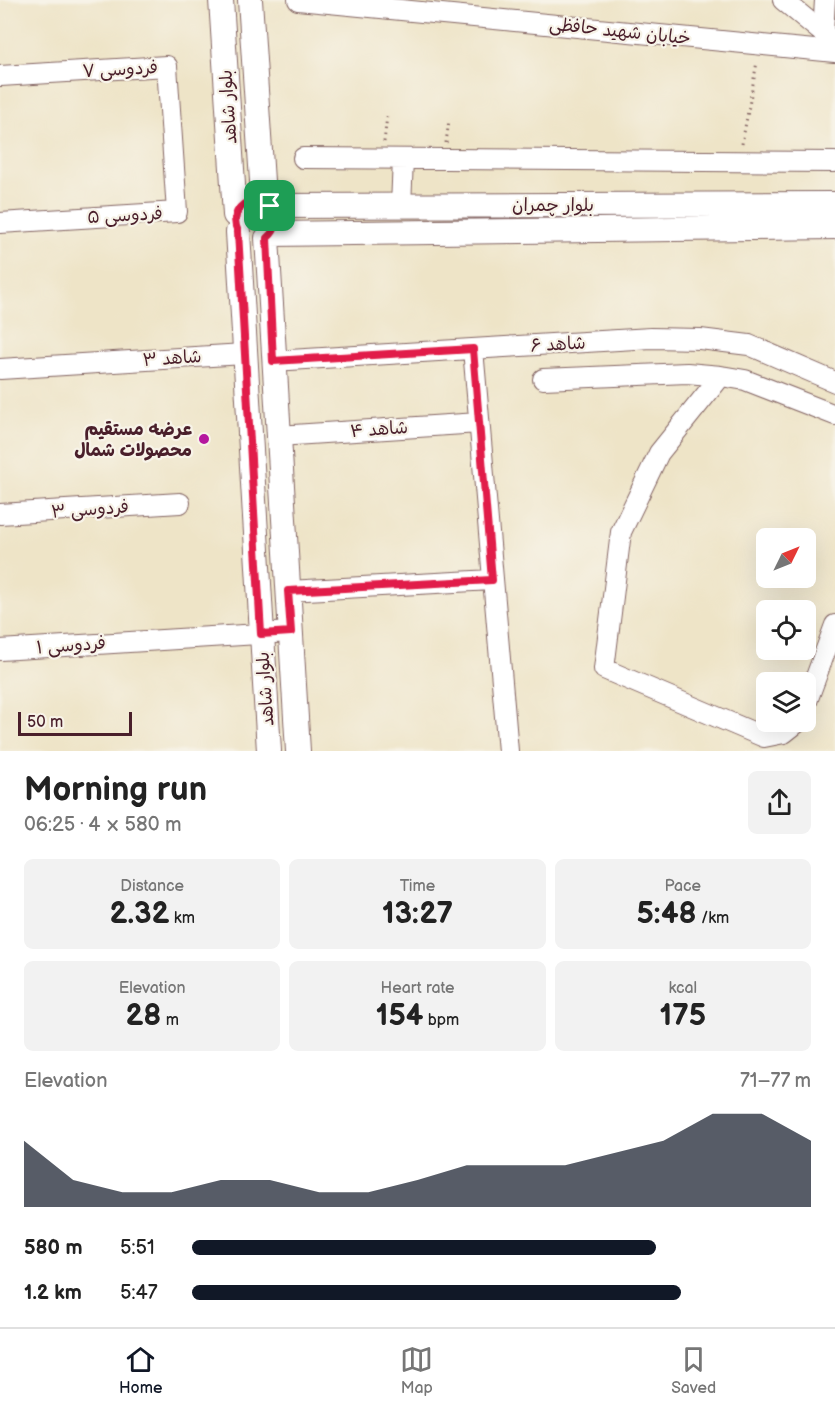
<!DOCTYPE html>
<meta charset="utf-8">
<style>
body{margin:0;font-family:"Balsamiq Sans","Playpen Sans Arabic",sans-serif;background:#f2f2f2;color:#222;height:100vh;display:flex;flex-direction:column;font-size:22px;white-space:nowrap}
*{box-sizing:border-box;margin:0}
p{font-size:20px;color:#767676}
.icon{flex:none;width:33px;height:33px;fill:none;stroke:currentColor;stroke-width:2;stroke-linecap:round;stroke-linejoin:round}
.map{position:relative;height:751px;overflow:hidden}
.drawer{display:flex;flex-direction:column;background:#fff;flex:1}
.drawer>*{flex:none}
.needle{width:39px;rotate:47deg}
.fabs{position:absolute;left:756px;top:528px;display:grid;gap:12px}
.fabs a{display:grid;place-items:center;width:60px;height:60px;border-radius:9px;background:#fff;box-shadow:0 6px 24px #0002;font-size:30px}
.scale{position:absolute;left:18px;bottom:15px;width:114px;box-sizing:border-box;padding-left:6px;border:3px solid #4a1f2b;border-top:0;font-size:16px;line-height:21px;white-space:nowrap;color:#4a1f2b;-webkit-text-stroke:4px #f7f3e8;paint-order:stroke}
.pin{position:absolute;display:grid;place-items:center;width:51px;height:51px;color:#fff;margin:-26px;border-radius:12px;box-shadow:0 3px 9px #0006}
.round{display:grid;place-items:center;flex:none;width:63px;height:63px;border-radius:9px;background:#f2f2f2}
.head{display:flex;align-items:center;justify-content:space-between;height:102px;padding:0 24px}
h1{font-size:33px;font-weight:700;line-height:45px}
.stats{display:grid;grid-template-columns:repeat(3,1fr);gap:9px;height:102px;padding:6px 24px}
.stats div{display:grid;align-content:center;border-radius:9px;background:#f2f2f2;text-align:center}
.stats b{font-size:30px;font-weight:700}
.stats small{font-size:16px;font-weight:400}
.stats p{font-size:16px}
.chart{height:168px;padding:12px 24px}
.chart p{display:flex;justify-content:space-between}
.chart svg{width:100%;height:108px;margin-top:6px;fill:#111827;opacity:.7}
ul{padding:0 24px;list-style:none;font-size:20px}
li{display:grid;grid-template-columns:96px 72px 1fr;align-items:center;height:45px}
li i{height:15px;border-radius:8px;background:#111827}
.menu{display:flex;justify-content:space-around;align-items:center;height:84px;border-top:2px solid #e0e0e0;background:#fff;font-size:16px;color:#767676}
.menu a{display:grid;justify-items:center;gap:3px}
.menu .selected{color:#111827}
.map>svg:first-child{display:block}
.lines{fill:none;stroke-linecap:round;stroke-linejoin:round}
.minor-casing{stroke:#836462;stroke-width:22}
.major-casing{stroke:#836462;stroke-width:26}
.path{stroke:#836462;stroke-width:3;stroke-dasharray:1.5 4.5;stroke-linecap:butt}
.minor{stroke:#fff;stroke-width:20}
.major{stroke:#fff;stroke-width:24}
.route-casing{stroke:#fff;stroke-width:12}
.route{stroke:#e11d48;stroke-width:8}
.poi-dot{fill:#b5179e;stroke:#f7f3e8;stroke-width:2}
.labels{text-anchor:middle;stroke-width:4.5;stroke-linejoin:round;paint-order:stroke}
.street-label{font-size:18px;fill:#4a1f2b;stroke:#f7f3e8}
.poi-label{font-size:18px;font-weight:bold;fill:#4a1f2b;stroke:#f7f3e8;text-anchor:end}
</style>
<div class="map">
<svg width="835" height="751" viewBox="0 0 835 751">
<rect width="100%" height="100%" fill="#f7f3e8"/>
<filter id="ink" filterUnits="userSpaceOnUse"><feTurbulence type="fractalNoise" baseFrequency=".0167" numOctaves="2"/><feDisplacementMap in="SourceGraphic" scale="12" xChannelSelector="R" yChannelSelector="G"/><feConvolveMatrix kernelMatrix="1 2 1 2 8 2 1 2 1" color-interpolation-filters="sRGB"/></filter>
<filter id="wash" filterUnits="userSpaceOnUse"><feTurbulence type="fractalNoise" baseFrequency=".008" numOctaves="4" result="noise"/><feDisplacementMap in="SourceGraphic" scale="24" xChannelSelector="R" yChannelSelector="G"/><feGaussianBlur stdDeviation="1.35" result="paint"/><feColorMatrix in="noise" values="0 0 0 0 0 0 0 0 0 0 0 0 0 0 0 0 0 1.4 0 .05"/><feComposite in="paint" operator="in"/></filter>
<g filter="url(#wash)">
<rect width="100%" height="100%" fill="#eee4c7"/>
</g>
<g filter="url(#ink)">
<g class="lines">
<g class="minor-casing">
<path id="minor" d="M298 0 835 52
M783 0 835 43
M823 33 825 0
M0 76 167 66 177 212 0 223
M303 158 835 162
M401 206 403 159
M473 349 508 751
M273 361 651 338 700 339 749 345 835 382
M0 369 244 354
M721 376 659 453 621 532 604 669 764 737 784 733 798 722
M543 379 687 373 721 376 745 380 835 415
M278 436 479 423
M0 514 180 503
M288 591 492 580
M0 650 290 632
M806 704 835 625"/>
</g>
<g class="major-casing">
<path id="major" d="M221 0 235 215
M250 0 262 181 265 202
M270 206 835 204
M238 232 269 751
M271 234 835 227
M267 238 298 751"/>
</g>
<path class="path" d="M384 142 387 116
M446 143 449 120
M742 144 757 62"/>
<use href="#minor" class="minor"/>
<use href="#major" class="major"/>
</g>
</g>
<g class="lines" filter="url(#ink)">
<g class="route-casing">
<path id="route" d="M254 200 270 206C278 217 278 229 267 238L273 361 473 349 492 580 288 591 291 632 261 634 238 232C231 217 238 204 254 200Z"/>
</g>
<use href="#route" class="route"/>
</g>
<circle class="poi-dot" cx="204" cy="439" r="6"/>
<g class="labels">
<g class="street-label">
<text transform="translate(620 31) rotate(6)" y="6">خیابان شهید حافظی</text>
<text transform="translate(120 69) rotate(-3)" y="6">فردوسی ۷</text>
<text transform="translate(228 107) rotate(-94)" y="6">بلوار شاهد</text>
<text x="553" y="211">بلوار چمران</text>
<text transform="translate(125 215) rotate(-3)" y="6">فردوسی ۵</text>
<text transform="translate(558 344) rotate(-3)" y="6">شاهد ۶</text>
<text transform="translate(172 358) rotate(-4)" y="6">شاهد ۳</text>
<text transform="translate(379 429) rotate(-4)" y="6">شاهد ۴</text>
<text transform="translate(90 509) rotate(-4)" y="6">فردوسی ۳</text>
<text transform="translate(71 645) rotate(-4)" y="6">فردوسی ۱</text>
<text transform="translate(265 689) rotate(-94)" y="6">بلوار شاهد</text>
</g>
<g class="poi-label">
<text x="192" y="435">عرضه مستقیم<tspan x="192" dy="21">محصولات شمال</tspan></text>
</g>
</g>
</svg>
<div class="fabs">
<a><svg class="needle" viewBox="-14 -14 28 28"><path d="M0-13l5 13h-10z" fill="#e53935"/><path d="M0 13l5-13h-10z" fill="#767676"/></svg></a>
<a><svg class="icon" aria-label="locate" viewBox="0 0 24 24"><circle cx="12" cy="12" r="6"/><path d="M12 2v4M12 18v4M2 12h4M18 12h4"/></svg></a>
<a><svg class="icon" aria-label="layers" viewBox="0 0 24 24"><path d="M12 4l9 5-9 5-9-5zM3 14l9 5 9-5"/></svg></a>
</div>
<div class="scale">50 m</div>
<div class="pin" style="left:270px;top:206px;background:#1e9e55"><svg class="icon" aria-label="arrive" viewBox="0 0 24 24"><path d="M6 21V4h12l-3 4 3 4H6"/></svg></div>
</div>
<section class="drawer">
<div class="head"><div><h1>Morning run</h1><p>06:25 · 4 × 580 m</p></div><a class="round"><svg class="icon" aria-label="share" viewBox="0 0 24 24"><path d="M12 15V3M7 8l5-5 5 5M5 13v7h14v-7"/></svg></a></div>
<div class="stats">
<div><p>Distance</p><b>2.32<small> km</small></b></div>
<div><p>Time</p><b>13:27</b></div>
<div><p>Pace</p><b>5:48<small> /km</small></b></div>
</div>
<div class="stats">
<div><p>Elevation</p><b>28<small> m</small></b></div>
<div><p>Heart rate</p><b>154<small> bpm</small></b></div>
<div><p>kcal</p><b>175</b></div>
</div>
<div class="chart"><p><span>Elevation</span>71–77 m</p>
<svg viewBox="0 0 160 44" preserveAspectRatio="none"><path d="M0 44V17L10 33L20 38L30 38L40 33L50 33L60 38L70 38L80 33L90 27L100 27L110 27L120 22L130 17L140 6L150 6L160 17V44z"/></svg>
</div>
<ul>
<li><b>580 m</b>5:51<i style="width:75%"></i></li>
<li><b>1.2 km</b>5:47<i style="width:79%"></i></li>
</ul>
</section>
<nav class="menu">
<a class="selected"><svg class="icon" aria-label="home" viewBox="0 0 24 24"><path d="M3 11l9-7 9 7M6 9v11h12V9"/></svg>Home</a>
<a><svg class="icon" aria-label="map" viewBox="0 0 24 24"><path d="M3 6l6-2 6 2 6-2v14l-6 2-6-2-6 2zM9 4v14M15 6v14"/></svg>Map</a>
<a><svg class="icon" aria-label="saved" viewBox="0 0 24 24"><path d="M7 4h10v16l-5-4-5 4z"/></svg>Saved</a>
</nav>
